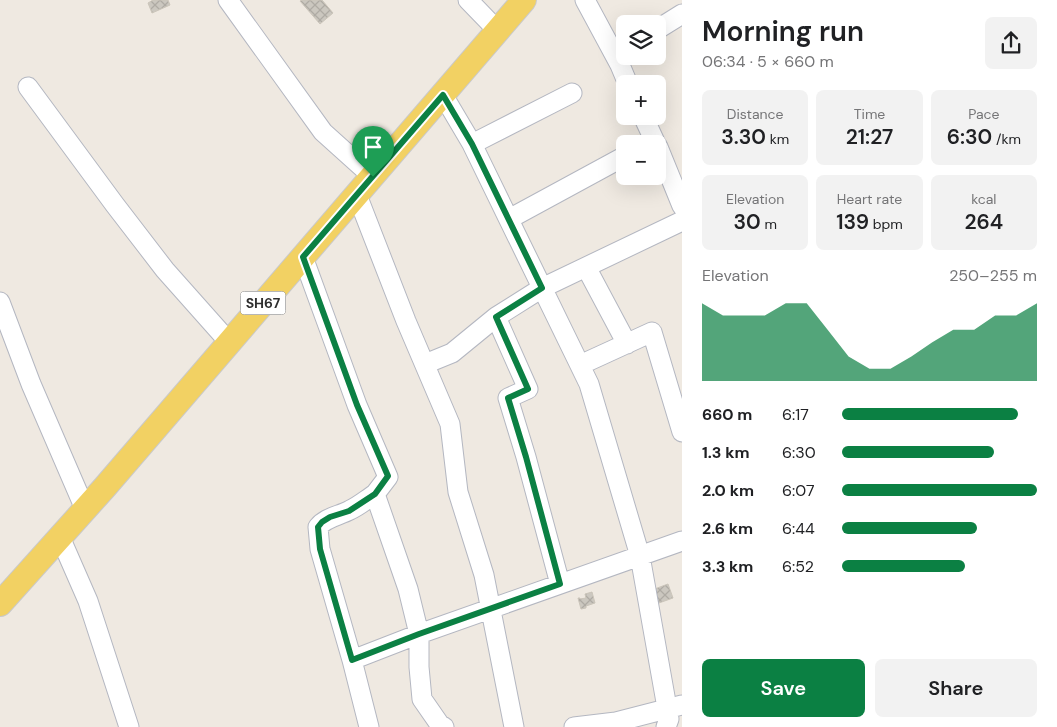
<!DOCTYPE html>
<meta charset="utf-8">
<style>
body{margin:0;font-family:"DM Sans",sans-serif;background:#f2f2f2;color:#202124;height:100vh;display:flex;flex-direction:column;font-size:19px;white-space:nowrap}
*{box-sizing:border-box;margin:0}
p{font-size:16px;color:#757577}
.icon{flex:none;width:28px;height:28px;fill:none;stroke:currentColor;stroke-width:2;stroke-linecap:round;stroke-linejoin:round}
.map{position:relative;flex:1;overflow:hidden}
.drawer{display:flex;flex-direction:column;background:#fff;width:375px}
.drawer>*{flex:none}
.controls{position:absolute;left:616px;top:15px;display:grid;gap:10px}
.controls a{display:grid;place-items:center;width:50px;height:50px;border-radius:8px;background:#fff;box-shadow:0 5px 20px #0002;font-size:25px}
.pin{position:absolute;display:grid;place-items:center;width:42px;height:42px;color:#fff;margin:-51px -21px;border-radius:50% 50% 50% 0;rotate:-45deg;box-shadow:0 0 5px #0007}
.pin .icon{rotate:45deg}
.round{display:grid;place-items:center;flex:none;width:52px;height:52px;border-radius:8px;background:#f2f2f2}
.head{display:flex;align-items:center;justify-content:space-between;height:85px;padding:0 20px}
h1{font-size:28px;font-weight:600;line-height:38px}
.stats{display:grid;grid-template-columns:repeat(3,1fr);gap:8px;height:85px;padding:5px 20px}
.stats div{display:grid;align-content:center;border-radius:8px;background:#f2f2f2;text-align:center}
.stats b{font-size:21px;font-weight:600}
.stats small{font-size:14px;font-weight:400}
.stats p{font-size:14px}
.chart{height:140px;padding:10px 20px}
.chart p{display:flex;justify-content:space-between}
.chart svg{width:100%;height:90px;margin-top:5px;fill:#0b8043;opacity:.7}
.button{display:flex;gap:10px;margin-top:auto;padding:10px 20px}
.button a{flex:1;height:58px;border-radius:8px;background:#0b8043;color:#fff;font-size:20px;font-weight:600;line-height:58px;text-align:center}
.button a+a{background:#f2f2f2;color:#202124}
ul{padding:0 20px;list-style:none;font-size:16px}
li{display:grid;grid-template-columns:80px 60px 1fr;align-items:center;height:38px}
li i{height:12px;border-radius:6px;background:#0b8043}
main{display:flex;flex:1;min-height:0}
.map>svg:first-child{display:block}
.building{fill:url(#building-cross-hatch);stroke:#cbc5ba}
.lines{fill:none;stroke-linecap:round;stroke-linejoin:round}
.minor-casing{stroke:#b4b7c1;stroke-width:21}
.major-casing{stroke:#c9c9c9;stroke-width:26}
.minor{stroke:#fff;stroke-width:19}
.major{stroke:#f2d163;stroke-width:24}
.route-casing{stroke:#fff;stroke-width:10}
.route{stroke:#0b8043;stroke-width:6}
.labels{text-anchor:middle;stroke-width:4.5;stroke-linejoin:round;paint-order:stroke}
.shield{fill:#fff;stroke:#6d6d6d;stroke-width:1}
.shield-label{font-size:14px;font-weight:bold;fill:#2e2e2e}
</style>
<main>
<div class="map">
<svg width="682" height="727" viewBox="0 0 682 727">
<defs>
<pattern id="building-cross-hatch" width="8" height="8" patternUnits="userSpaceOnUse" patternTransform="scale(1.25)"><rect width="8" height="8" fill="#cbc7bf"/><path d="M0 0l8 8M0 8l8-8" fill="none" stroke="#afaba4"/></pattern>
</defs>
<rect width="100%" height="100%" fill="#efe9e1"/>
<path class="building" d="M153 0H168L170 5 152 13 148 3Z
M302 0H322L333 13 320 24 300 1Z
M668 584 673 598 656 604 654 596 657 595 656 592 654 593 652 590Z
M592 592 595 603 586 606V608L581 609 578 598H580V599L586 598 585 594Z"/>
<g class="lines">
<g class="minor-casing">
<path id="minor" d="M228 0 323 132 373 177
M468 0 498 31
M585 0 620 65 628 84
M658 29 682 14
M28 87 115 205 165 270 229 342
M443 95 472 144 589 384 640 556 669 719 666 727
M643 116 656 144
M472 144 572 93
M658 147 682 206
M357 195 406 321 450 424 458 492 484 575 514 727
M509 219 625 156
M303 257 357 405 388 477 375 494 408 589 419 634V667L422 699 440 725 444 727
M586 267 627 344
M0 302 31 384 85 509
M425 364 452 353 496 317
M580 365 652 332 682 432
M60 537 88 601 129 727
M560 584 526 457 508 398 528 389 496 317 542 288 682 221
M352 660 419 634 682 541
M369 727 352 660 320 549 318 527C326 517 339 516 350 510 359 506 367 499 375 494
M574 727 616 722 682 705"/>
</g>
<g class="major-casing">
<path id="major" d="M0 604 105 487 524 0"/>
</g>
<use href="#minor" class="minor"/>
<use href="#major" class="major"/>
</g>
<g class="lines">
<g class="route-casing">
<path id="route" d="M443 95 472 144 542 288 496 317 528 389 508 398 526 457 560 584 419 634 352 660 320 549 318 527 322 522 330 517 349 511 375 494 388 476 357 405 303 257Z"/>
</g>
<use href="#route" class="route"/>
</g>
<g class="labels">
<rect class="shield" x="240.5" y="291.5" width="45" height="23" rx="4"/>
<g class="shield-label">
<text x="263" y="308">SH67</text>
</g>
</g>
</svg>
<div class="controls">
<a><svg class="icon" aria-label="layers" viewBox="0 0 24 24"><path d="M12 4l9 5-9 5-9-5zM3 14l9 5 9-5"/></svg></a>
<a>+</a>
<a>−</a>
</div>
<div class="pin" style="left:373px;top:177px;background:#1e9e55"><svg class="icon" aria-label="arrive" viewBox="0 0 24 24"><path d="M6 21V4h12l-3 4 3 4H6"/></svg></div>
</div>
<section class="drawer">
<div class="head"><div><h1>Morning run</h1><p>06:34 · 5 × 660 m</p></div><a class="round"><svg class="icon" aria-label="share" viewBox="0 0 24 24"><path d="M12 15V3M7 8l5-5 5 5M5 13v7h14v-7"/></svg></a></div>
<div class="stats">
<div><p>Distance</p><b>3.30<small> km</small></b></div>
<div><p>Time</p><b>21:27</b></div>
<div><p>Pace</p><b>6:30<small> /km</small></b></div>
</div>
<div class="stats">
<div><p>Elevation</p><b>30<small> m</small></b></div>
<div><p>Heart rate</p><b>139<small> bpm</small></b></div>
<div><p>kcal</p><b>264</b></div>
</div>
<div class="chart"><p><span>Elevation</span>250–255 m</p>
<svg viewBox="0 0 160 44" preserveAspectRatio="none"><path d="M0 44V6L10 12L20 12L30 12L40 6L50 6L60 19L70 32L80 38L90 38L100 32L110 25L120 19L130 19L140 12L150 12L160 6V44z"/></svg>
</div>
<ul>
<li><b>660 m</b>6:17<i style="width:90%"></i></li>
<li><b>1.3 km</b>6:30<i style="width:78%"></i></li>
<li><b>2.0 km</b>6:07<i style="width:100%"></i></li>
<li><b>2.6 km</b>6:44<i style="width:69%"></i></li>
<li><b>3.3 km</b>6:52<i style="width:63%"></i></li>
</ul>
<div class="button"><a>Save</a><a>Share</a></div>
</section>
</main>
